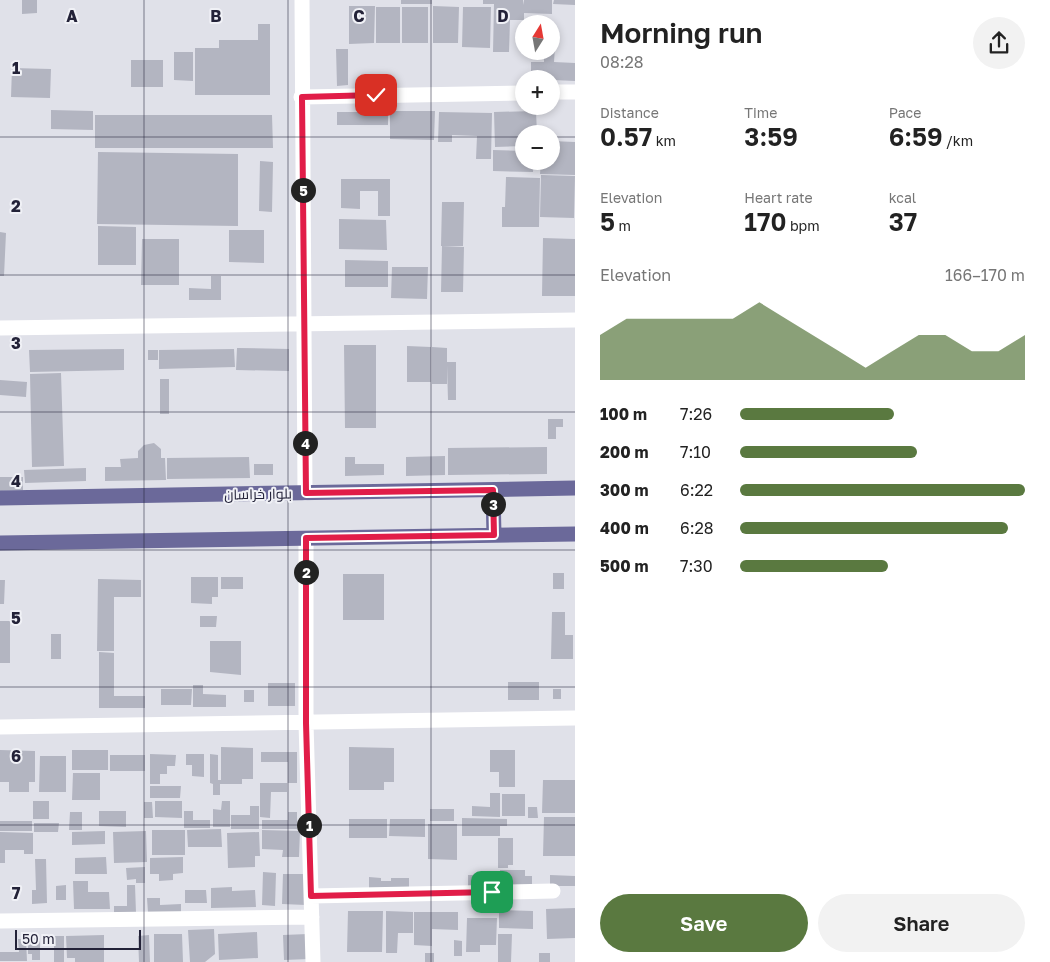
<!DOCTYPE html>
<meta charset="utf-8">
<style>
body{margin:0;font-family:"Golos Text",Cairo,sans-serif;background:#f2f2f2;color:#222;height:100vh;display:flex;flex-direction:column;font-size:19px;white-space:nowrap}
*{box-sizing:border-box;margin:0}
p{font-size:16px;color:#767676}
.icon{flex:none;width:28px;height:28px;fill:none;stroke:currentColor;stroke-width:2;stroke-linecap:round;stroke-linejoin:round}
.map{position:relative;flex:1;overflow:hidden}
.sheet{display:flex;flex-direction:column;background:#fff;width:475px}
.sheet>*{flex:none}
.needle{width:32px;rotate:11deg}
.controls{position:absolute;left:515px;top:15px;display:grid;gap:10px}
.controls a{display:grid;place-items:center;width:45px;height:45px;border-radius:50%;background:#fff;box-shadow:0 2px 8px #0003;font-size:25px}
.scale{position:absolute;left:15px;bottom:12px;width:126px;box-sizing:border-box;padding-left:5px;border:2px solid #232238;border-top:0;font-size:14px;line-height:18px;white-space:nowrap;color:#232238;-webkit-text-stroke:4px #f0f1f6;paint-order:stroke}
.pin{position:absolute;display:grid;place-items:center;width:42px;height:42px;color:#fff;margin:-21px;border-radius:10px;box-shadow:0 2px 8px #0006}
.km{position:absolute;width:25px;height:25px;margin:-12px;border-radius:50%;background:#222;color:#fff;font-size:14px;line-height:25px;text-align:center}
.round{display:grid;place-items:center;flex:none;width:52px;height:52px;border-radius:26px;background:#f2f2f2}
.overview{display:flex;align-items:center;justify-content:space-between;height:85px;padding:0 25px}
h1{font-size:28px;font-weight:600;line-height:38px}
.figures{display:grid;grid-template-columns:repeat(3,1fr);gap:8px;height:85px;padding:5px 25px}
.figures div{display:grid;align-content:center}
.figures b{font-size:25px;font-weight:600}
.figures small{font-size:14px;font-weight:400}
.figures p{font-size:14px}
.chart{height:140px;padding:10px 25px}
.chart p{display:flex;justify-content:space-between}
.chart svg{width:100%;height:90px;margin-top:5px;fill:#5a7940;opacity:.7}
.action{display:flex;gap:10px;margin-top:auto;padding:10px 25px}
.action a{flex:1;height:58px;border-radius:30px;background:#5a7940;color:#fff;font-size:20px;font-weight:600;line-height:58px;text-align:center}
.action a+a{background:#f2f2f2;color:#222}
ul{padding:0 25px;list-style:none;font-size:16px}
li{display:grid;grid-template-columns:80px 60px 1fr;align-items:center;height:38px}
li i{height:12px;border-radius:6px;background:#5a7940}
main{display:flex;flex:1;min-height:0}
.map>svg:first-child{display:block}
.building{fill:#b3b5c1}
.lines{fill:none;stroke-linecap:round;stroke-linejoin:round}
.minor{stroke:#fff;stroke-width:15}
.major{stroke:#6b699a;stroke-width:15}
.route-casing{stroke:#fff;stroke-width:10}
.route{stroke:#e11d48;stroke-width:6}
.grid{fill:none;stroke:#232238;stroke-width:1;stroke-opacity:0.55}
.labels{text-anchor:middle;stroke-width:4;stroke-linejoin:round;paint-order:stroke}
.street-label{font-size:14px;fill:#232238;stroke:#f0f1f6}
.grid-label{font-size:16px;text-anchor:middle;font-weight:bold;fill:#232238;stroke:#f0f1f6;stroke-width:4;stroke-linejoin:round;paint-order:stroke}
</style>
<main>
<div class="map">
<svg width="575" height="962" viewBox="0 0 575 962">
<rect width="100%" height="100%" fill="#e0e1e9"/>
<path class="building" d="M22 0H37V13L22 14Z
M401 0H432V4H401Z
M483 0H523L524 5V0H552V14L524 13V20H510L509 52H493L494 4H483Z
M554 0H575V5L553 4Z
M349 6H375L374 43 349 44Z
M433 6 459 7 458 43H433Z
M376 7H400V43H376Z
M402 7H428V43H402Z
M463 7H491L490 48 462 47Z
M258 24H270V95H195V48H219V40H258Z
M551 47H555L554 62 575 63V81L531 79V62H544V51H551Z
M336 49H348V85L337 86Z
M174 52H193V81L174 80Z
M131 60H163V87H131Z
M12 68 51 69 50 98 11 97Z
M51 110 93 111V130L51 129Z
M390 111H435L434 140 390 139Z
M536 111 537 134H524V146L495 147 494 112Z
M337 112H388V125H337Z
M439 112 492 113 491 159H476L477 136 452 135V142H438Z
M95 115H272L273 148H95Z
M551 141 575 142V175L540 174 541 161H551Z
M493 150 524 151V161H534L533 172 493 171Z
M98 152 238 154V226L97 224Z
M260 161 273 162 272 212 259 211Z
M541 175 575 176 574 218 540 217Z
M506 177 540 178 539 227H502V207H505Z
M341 179H390V216H378V191H360V209L341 208Z
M442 202H464L463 246H441Z
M339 219 386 220 387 250 339 249Z
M98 226 136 227V265H98Z
M229 230H264V263L229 262Z
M0 232 6 233 4 276H0Z
M543 238 575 239V296H542Z
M142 239H179V285H141Z
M442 246 464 247 463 292H441Z
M345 260 388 261V287H345Z
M392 267H428L427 299 391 298Z
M211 276H221V300H189V288L211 289Z
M344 345H376V428H345Z
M407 346 431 347V382H407Z
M432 347 447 348V362H456V400H448L447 365V384H432Z
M237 348 289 349V371L236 370Z
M124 349V370L30 372 29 350Z
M234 349 235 367 159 369V350Z
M148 350H158V360H148Z
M61 373 64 466 32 467 30 374Z
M160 379H169V414H160Z
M0 380 27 382 26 397 0 395Z
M548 419H563V427H556V439H548Z
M154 443 161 449V458H165L166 480 105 481V467H121L120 459 138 458V451L144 445Z
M547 447V474L448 475V448Z
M445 456V475L406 476V457Z
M249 457 250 478 167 479V458Z
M345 457H355V464H384V475L345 476Z
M254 464H273V475H254Z
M86 468V481L25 483 24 470Z
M0 477H23V490L0 491Z
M553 573H564V589H553Z
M343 574H384V620H343Z
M191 577H218V597H212V604L191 603Z
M221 577H243V589H221Z
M98 579 141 580V597H114V651H97Z
M0 580H5L4 604H0Z
M552 612H565V635H573V659H551Z
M200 616H217L216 627H200Z
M0 621H10V663H0Z
M51 634H61V659H51Z
M210 641H241V675L210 672Z
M99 652 114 653V696H145V708H99Z
M508 682H539V700H508Z
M268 683H295V706H268Z
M193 685H203V694L226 695V707H193Z
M161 689H192L191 705H161Z
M553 689H561V699H553Z
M244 690H254V702H244Z
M221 747 253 748V779H242V784H220V795H213V784L210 783V754L218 755V780H221Z
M349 747 394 748V782H384V790H349Z
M0 750 35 751V782H29V792H9V782H0Z
M72 750H108V770H72Z
M490 750H515V787H499V772H490Z
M261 752H297V783H288V762H261Z
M150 754 176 755 175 766H167V774H160V784H150Z
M186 754H204V777L192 776V765H186Z
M110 755H145V771H110Z
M40 756H66V792H39Z
M73 773H100V800H72Z
M543 780H575V813H542Z
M260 783H287V792H271L270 818 260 817Z
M150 786H181L180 798H150Z
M490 793H500V817L472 816V806L490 807Z
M502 794H525V816H502Z
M33 801H49V819H33Z
M155 801H182V818L155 817Z
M222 801H230V827H213V809L221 810Z
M144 802H152L153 818H144Z
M250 806H259V829H231V815H250Z
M528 807H537L538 818H528Z
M430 809H454V821H430Z
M99 811H126V827L99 826Z
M184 811H193V820H210V828H184Z
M70 812H82V830H69Z
M288 812H297V829H262V820H288Z
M544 817H575V856H543Z
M462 818 507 819V826H500V836H462Z
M349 819H387V838H349Z
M390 819H425V837L389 836Z
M0 821H32V831H0Z
M34 823H59L58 832H34Z
M428 824H457V860L428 859Z
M221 829 222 847H188L187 830Z
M152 830H185V855H152Z
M262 830 300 831 299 857H282L283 850 262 849Z
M105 831V844L72 845V832Z
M146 831 147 862 114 863 113 832Z
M0 832 33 833V854H24V850H5V863H0Z
M259 832 260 856H255V867L228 868 227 833Z
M498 838H513V865H508V868H498Z
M106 857 107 874H75V858Z
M183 857V873L173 874V880L159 881V874H150V858Z
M35 859H46L47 903 32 904V890H36Z
M145 867V883H136V879L127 880 126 868Z
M500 870H525V876H532V886L500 885Z
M263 872 276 873 275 906 262 905Z
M283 874H308L306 905 282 904Z
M468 875H486V887H468Z
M550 875 575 876V886H550Z
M369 877 381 878V881H391V878H409V889H369Z
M73 881H88V892H109L110 909H74Z
M66 885V900H56V886Z
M127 885H135L136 913 114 914V906H127Z
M232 887V891L255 890 256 907 211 908V888Z
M185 890H206L207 903H185Z
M147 898H160V905L181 904V913H148Z
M575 908V938L547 939 546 909Z
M499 910 533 911V929L499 928Z
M348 911H383L382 952H347Z
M386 911 413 912V933H398L397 953H386Z
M414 912H458V930L432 929V946L414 945Z
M467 918H497L496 945H480V952H466Z
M214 929 215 954 205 962H190L188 930Z
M257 932 258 958 219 960 218 934Z
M154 934H182L183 962H154Z
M308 934 309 959 284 960 283 935Z
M498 934H512L511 962H498Z
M104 935V962H75V958H67L66 936Z
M149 935 150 962H139L138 936Z
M54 936H64V962H54Z
M28 938H40V960H32V954H28Z
M18 939H26L27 961H0V952H19Z
M454 940 462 941V956H454Z
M425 953H434V962H425Z
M539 953H550V962H539Z"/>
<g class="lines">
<path class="minor" d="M302 0 305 493
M551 92H575
M301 97 524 93
M0 328 575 320
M306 539V723L313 962
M0 727 575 718
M311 896 553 891
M0 921 312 917"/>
<path class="major" d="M493 490 494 535
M0 498 575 488
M0 543 575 534"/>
</g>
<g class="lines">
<g class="route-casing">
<path id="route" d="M376 95 302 97 306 493 493 490 494 535 306 538V723L311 896 492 892"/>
</g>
<use href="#route" class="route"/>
</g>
<path class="grid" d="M144 0V962M288 0V962M431 0V962M0 137H524M551 137H575M0 275H575M0 412H575M0 550H575M0 687H575M0 825H575"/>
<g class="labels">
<g class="street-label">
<text transform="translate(258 494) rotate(-1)" y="5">بلوار خراسان</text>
</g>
</g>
<g class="grid-label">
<text x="72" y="22">A</text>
<text x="216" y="22">B</text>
<text x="359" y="22">C</text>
<text x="503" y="22">D</text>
<text x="16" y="74">1</text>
<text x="16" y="212">2</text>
<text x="16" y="349">3</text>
<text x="16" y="487">4</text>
<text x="16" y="624">5</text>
<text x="16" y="762">6</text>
<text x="16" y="899">7</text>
</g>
</svg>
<div class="controls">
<a><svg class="needle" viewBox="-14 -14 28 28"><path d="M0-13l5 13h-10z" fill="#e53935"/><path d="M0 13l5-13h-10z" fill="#767676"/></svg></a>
<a>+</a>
<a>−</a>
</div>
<div class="scale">50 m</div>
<div class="pin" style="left:492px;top:892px;background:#1e9e55"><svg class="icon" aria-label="arrive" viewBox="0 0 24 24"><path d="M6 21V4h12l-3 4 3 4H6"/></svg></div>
<div class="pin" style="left:376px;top:95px;background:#d93025"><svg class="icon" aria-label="check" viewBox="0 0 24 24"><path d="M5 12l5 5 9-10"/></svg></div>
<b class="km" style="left:309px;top:825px">1</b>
<b class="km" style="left:306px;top:572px">2</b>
<b class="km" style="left:493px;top:504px">3</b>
<b class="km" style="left:305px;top:443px">4</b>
<b class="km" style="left:303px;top:190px">5</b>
</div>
<section class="sheet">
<div class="overview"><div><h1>Morning run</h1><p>08:28</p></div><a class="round"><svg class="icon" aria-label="share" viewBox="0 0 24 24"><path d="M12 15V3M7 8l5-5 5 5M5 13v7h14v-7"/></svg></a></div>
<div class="figures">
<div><p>Distance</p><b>0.57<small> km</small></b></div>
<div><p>Time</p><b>3:59</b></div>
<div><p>Pace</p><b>6:59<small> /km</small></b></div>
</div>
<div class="figures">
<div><p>Elevation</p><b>5<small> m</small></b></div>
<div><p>Heart rate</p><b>170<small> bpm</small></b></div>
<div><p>kcal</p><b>37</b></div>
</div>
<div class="chart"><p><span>Elevation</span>166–170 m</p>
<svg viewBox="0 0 160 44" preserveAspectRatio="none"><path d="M0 44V22L10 14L20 14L30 14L40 14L50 14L60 6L70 14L80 22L90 30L100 38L110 30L120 22L130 22L140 30L150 30L160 22V44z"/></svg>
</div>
<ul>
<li><b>100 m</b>7:26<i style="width:54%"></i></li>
<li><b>200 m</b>7:10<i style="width:62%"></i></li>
<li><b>300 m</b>6:22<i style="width:100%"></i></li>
<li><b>400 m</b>6:28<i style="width:94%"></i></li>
<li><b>500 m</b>7:30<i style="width:52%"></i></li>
</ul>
<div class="action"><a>Save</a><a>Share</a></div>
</section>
</main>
